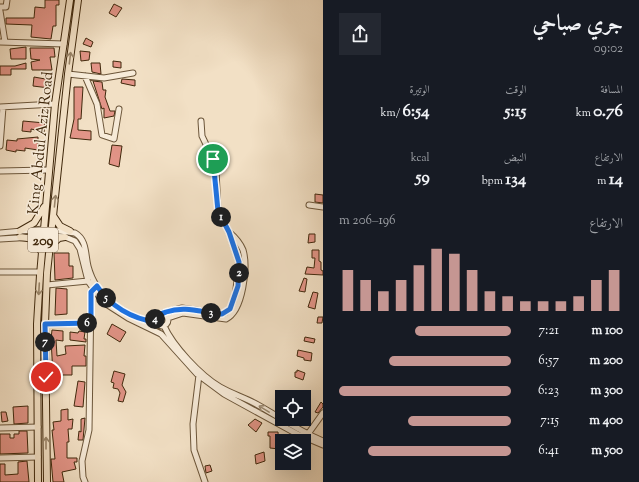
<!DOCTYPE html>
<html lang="ar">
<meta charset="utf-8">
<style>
body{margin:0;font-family:"Sorts Mill Goudy",Amiri,serif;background:#242831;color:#f1f3f6;direction:rtl;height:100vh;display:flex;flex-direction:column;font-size:15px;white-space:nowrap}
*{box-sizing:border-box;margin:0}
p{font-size:13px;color:#9ea1a6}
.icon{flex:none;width:22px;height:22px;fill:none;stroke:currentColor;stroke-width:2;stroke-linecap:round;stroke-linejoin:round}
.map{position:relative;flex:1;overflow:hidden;direction:ltr}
.details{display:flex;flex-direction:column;background:#171b24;width:316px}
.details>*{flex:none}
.fabs{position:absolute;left:275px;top:390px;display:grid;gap:8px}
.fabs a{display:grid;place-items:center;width:36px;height:36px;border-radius:0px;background:#171b24;box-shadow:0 4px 16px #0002;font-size:20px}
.pin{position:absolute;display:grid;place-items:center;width:34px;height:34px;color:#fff;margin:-17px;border:2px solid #fff;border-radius:50%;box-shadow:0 1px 4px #0007}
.km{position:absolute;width:20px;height:20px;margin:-10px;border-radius:50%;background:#222;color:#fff;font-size:11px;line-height:20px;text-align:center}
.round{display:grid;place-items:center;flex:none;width:42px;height:42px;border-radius:0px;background:#242831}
.overview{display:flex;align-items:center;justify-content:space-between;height:68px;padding:0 16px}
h1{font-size:22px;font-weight:700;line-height:30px}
.figures{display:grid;grid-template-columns:repeat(3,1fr);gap:6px;height:68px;padding:4px 16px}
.figures div{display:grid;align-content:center}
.figures b{font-size:17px;font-weight:700}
.figures small{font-size:11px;font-weight:400}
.figures p{font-size:11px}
.chart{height:112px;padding:8px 16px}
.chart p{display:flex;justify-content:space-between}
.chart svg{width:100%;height:72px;margin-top:4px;stroke:#c59692;stroke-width:6}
ul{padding:0 16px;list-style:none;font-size:13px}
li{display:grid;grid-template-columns:64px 48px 1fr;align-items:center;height:30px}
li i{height:10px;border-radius:5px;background:#c59692}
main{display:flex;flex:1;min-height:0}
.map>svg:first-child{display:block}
.building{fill:#e29487;stroke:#40280c}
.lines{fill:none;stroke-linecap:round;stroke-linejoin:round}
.minor-casing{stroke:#6c563a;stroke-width:7}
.major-casing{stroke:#40280c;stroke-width:8}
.minor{stroke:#f7ebd9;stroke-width:5}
.major{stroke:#f2e0c5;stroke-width:6}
.oneway{stroke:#998468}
.oneway2{stroke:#9c8a72}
.route-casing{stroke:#fff;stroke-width:8}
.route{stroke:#1a73e8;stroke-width:5}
.labels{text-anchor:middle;stroke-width:3;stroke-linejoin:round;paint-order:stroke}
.shield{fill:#f7ebd9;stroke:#77624a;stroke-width:1}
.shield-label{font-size:14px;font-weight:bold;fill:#40280c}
.street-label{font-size:15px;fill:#40280c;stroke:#f7ebd9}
</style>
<main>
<section class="details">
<div class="overview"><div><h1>جري صباحي</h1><p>09:02</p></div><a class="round"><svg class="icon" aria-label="share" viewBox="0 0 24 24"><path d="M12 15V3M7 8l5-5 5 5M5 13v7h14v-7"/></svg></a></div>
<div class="figures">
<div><p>المسافة</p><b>0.76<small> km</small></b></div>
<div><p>الوقت</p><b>5:15</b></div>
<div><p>الوتيرة</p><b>6:54<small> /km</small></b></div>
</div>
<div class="figures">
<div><p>الارتفاع</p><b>14<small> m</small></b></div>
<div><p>النبض</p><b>134<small> bpm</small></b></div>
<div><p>kcal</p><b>59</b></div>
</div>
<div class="chart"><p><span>الارتفاع</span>196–206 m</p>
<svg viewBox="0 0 160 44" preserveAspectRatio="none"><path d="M5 44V19M15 44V25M25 44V32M35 44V25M45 44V16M55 44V6M65 44V9M75 44V19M85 44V32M95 44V35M105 44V38M115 44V38M125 44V38M135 44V35M145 44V25M155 44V19"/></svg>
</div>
<ul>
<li><b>100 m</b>7:21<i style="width:56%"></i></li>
<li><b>200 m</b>6:57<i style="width:71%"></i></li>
<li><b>300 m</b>6:23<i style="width:100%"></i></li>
<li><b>400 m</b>7:15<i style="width:60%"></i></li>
<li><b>500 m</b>6:41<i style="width:83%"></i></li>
</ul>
</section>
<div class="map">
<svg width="323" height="482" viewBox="0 0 323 482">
<rect width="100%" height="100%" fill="#f2e0c5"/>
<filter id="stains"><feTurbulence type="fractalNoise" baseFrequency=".005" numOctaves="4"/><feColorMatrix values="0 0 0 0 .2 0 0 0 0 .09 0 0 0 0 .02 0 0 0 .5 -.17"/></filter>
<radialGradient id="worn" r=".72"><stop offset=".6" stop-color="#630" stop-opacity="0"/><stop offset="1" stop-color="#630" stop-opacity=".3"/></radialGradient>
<path class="building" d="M45 0H59V5H56V26H53L51 39 31 37 32 25 6 24V18H34L35 7 45 8Z
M114 4 122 8 116 17 109 13Z
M86 38 93 42 91 47 83 44Z
M26 47V59H11L10 49Z
M30 48H54L55 57H50L52 70H32L31 62 40 60 31 59Z
M80 51 90 52 89 60 81 61Z
M113 61 121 62V68L113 67Z
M26 63V69H11V75H0V66H15Z
M91 63H100L101 74 92 72Z
M34 77 51 80 49 88 33 86Z
M122 79 135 80V86L121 83Z
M93 81 102 82 103 90H106L105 97 110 111H115L114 116 104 118V108L102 109Z
M74 87H83L81 119H78V130L91 131V140L70 138 74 119Z
M23 121 45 123 44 132 31 129V132L22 131Z
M38 137V150L25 148V151L16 150V152L6 150 7 140 17 141V139Z
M112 145 122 146 119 167 109 164Z
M315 194 323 195V203L315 202Z
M309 234H315V242L308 243Z
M312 250H319V261L321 262V270L323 271V275L305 274 307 267 314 268 315 258H312Z
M54 253H69V266H73V278L55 280Z
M304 278 307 279 305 292 299 291Z
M56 288 67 289V314L55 315Z
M313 292 318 293 315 309 308 307Z
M318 317H323L322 323H317Z
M112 324 126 332 120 342 107 334Z
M52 330 63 331V341L56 340 57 356 66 354 65 346 85 345 84 356H86V366H72V375H53L51 339Z
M79 331 85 332 84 339H86V342L70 340V332L78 333Z
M305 337 315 339 314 343 304 341Z
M298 350 312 353 311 361 304 360V358L297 356Z
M297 370 305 373 303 380 295 377V372H297Z
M114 371 125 374 122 385 126 392 123 402 118 401 120 393 118 389 113 388 114 383 111 382Z
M78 381 85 382 83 407 74 406Z
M321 402 323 404V407L318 413 315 412Z
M28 406V423L14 424 13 407Z
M68 409V420L73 419 72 429H68L69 442H67V458H77V462H74L76 469 62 472 64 482H53L51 459H55L52 430H54L53 422 61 421V410Z
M1 412H6L8 421 2 422Z
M85 418 83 440H78L79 431 81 432V419Z
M255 419 262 423 256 432 248 425Z
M289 419H301L307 423 305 425 302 423 301 426Z
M19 431H27L28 453 0 454V434H10V438H14V434H19Z
M268 432H278L279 449 270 448V436H268Z
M289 435 292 436 301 441H288Z
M264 452 265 461 256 464 255 455Z
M27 461 29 482H0V464H5V475L18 474V462Z
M210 465 212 471 206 473 205 466Z"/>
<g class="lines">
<g class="minor-casing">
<path id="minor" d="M0 7H6L7 0
M0 11 5 42
M0 42 64 44
M68 74 104 78 133 73
M85 76 97 104 102 135 114 139 119 109
M0 107 55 104
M0 146 3 107
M0 171 48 170
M309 205 323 207
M0 233 44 229 75 233C87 240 85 254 88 266 96 297 125 318 155 322
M0 239 52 236 65 237 75 241 80 249 88 281 103 302 128 318 161 334 197 374 224 394 297 434 323 445
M0 272H40
M47 285 88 281
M163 313 182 308 222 314 230 309 235 298 239 262 229 232 218 211 216 170 213 159 202 136 201 121
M156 320a6 6 0 1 1 12 0a6 6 0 1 1-12 0Z
M168 318 183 313 226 319C243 311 248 267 243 250 240 243 236 238 230 233
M45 324 91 323
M164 326C173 346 200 375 220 387 232 394 246 398 258 405 281 418 299 431 323 441
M199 375 193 424 194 450 205 482
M0 428 38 427
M308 434 323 413
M0 458 38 457
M85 482 83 477 82 461 89 430 91 292 95 288"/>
</g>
<g class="major-casing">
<path id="major" d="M54 217 60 226 70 231
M20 231 34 223 44 207
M20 237 35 239 41 251
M50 246 59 238 65 237
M38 482 37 324 40 275 55 104 70 0
M47 482 45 324 47 273 68 74 78 0"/>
</g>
<use href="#minor" class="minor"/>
<use href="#major" class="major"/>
</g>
<defs><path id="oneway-shaft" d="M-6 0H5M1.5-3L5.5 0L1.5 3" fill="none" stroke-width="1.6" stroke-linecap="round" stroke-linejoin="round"/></defs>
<g class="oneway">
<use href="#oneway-shaft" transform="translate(70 58) rotate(-83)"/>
<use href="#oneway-shaft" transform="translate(55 201) rotate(-84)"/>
<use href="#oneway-shaft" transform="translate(39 289) rotate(93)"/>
<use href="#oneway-shaft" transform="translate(46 443) rotate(-90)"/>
</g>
<use class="oneway2" href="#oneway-shaft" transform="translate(264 409) rotate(-149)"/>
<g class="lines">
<g class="route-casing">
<path id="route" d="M46 377 45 324 91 323V292L97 286C110 306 132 319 156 322V318C159 313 162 314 166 312 186 305 203 313 222 314L230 309 238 286 239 262 229 232 218 211 213 159"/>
</g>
<use href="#route" class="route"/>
</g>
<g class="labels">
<rect class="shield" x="28" y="228" width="30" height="24" rx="3"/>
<g class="shield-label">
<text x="43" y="245">209</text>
</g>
<g class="street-label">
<text transform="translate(40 143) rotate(-84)" y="5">King Abdul Aziz Road</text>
</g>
</g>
<rect width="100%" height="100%" filter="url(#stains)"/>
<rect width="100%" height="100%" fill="url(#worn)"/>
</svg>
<div class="fabs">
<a><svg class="icon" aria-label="locate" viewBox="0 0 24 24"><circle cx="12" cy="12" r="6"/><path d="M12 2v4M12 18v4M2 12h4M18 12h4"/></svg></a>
<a><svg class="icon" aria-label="layers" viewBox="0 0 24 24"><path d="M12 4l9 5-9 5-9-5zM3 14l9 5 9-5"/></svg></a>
</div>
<div class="pin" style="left:213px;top:159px;background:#1e9e55"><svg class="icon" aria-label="arrive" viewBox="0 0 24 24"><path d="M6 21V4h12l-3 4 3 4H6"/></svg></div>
<div class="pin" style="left:46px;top:377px;background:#d93025"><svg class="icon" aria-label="check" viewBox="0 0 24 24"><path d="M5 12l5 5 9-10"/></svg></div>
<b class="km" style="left:221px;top:217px">1</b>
<b class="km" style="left:239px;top:273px">2</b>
<b class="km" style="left:211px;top:313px">3</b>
<b class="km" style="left:155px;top:319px">4</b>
<b class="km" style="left:106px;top:298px">5</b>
<b class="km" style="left:87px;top:323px">6</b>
<b class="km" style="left:45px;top:342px">7</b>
</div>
</main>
